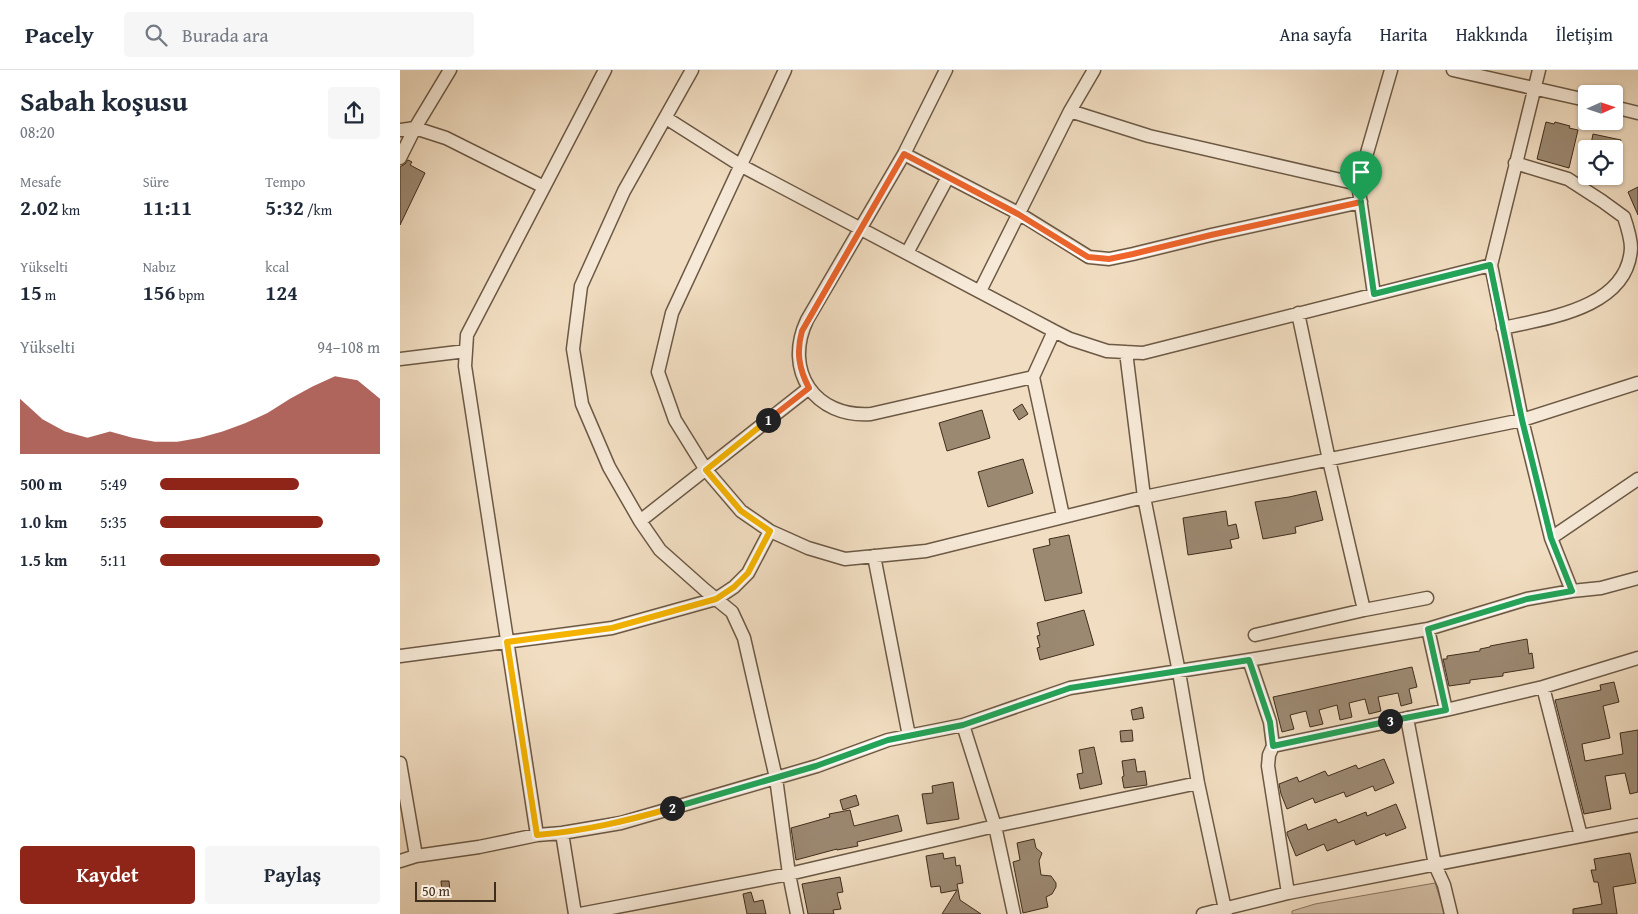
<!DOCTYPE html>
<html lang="tr">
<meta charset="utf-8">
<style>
body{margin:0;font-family:"Gentium Book Plus",serif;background:#f6f6f7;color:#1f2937;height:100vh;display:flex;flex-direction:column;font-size:19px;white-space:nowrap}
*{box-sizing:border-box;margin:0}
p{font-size:16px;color:#747a83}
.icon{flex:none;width:28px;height:28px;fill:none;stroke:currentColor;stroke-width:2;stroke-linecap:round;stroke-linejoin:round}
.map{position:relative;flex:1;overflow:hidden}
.sheet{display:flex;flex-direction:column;background:#fff;width:400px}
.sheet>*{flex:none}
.needle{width:32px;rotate:87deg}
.tools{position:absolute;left:1178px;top:15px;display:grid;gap:10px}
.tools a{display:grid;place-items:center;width:45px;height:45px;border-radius:5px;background:#fff;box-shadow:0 1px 4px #0004;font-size:25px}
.scale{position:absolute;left:15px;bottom:12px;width:81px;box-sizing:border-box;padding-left:5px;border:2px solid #3f2d1c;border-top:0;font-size:14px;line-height:18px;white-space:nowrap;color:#3f2d1c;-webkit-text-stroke:4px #f6e9d7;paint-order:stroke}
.pin{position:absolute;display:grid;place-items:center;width:42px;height:42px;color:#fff;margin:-51px -21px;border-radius:50% 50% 50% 0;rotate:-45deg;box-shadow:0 0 5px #0007}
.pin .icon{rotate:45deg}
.km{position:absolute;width:25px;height:25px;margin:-12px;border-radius:50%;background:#222;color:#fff;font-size:14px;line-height:25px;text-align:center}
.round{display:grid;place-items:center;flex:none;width:52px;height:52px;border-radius:5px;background:#f6f6f7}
.head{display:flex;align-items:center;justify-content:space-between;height:85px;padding:0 20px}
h1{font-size:28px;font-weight:600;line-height:38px}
.figures{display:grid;grid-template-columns:repeat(3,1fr);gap:8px;height:85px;padding:5px 20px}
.figures div{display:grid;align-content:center}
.figures b{font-size:21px;font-weight:600}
.figures small{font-size:14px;font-weight:400}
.figures p{font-size:14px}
.chart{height:140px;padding:10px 20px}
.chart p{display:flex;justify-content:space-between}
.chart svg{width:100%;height:90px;margin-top:5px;fill:#8f2418;opacity:.7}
.button{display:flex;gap:10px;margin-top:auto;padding:10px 20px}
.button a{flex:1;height:58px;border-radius:5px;background:#8f2418;color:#fff;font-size:20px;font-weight:600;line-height:58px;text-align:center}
.button a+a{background:#f6f6f7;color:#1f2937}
ul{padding:0 20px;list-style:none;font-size:16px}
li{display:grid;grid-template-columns:80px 60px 1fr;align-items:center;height:38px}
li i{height:12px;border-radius:6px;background:#8f2418}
header{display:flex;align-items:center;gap:30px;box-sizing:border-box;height:70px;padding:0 25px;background:#fff;border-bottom:1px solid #e0e1e3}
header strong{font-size:24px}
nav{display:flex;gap:28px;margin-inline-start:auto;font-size:18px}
.search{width:350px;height:45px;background:#f6f6f7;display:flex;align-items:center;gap:12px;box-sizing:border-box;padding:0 18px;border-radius:5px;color:#747a83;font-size:19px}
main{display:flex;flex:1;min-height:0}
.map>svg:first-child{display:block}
.green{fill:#d3bfa5;stroke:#897660}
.building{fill:#9c8972;stroke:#3f2d1c}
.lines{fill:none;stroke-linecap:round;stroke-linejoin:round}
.minor-casing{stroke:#6c5945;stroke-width:15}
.minor{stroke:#f6e9d7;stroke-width:12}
.split-1-casing{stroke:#fff;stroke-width:10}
.split-2-casing{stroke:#fff;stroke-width:10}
.split-3-casing{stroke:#fff;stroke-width:10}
.split-4-casing{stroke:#fff;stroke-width:10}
.split-1{stroke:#f0652b;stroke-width:6}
.split-2{stroke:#f5b400;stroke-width:6}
.split-3{stroke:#22a559;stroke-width:6}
.split-4{stroke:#22a559;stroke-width:6}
</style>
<header>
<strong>Pacely</strong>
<div class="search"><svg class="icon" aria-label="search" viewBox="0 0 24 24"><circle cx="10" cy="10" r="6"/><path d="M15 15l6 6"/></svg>Burada ara</div>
<nav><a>Ana sayfa</a><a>Harita</a><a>Hakkında</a><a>İletişim</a></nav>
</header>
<main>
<section class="sheet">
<div class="head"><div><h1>Sabah koşusu</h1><p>08:20</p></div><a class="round"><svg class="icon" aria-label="share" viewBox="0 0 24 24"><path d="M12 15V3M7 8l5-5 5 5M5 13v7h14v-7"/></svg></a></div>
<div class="figures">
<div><p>Mesafe</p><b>2.02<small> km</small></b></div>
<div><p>Süre</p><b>11:11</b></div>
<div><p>Tempo</p><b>5:32<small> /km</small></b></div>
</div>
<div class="figures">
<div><p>Yükselti</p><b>15<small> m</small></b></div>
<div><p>Nabız</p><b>156<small> bpm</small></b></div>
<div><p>kcal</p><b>124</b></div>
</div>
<div class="chart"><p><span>Yükselti</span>94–108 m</p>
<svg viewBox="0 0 160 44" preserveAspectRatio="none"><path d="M0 44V17L10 27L20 33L30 36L40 33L50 36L60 38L70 38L80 36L90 33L100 29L110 24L120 17L130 11L140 6L150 8L160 17V44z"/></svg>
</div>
<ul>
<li><b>500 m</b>5:49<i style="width:63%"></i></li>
<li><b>1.0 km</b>5:35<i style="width:74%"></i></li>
<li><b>1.5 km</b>5:11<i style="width:100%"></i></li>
</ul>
<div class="button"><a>Kaydet</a><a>Paylaş</a></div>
</section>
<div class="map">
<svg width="1238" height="844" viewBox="0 0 1238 844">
<rect width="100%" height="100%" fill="#f1ddc1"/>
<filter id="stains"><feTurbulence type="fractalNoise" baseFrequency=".004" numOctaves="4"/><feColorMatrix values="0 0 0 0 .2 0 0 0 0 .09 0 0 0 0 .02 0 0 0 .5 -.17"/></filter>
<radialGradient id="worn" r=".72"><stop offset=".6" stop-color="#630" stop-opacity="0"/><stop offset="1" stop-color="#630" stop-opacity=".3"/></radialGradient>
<path class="green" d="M1035 813 1045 844H892V841L915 834Z"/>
<path class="building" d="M1146 52 1154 54 1155 52 1170 56 1169 58 1178 60 1169 98 1137 89Z
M1193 64 1221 70 1218 79H1190Z
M8 90 12 92 10 95 25 103 0 155V97L5 94Z
M1238 117V145L1228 122Z
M622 334 628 344 619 350 613 340Z
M582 340 590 368 547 381 539 353Z
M623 389 633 423 588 437 578 402Z
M916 421 923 450 895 457 896 463 863 469 855 432 889 427Z
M826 441 828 456 836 454 839 468 830 470 832 478 788 485 783 448Z
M669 465 682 523 645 531 633 479 650 475 649 469Z
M684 540 694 575 640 590 637 578 640 577 637 566 640 565 637 553Z
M1127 569 1129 584 1132 583 1134 598 1103 603V606L1070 610V613L1049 616 1043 589H1047V586L1080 581V579L1090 577V576Z
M1012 597 1017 617 1009 619 1012 633 1001 636 998 623 978 627 981 641 969 644 965 629 949 633 952 647 940 650 937 635 919 640 923 654 910 657 906 641 890 645 894 659 882 662 873 627Z
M1214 612 1219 632 1203 636 1210 668 1182 674 1185 691 1223 684 1220 663 1238 660V722L1230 724 1225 703 1205 706 1211 739 1184 744 1155 630 1201 620 1200 615Z
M742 637 744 648 733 650 731 640Z
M732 660 733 671 721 672 720 661Z
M694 677 702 714 680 719 677 704 683 703 679 680Z
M735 689 737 702 745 701 747 715 724 718 722 707 724 706 722 691Z
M984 689 994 713 975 721 973 716 946 727 944 722 915 733 913 728 887 739 881 724 879 714 897 707 899 712 925 701 928 706 956 695 958 699Z
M553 712 559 749 527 754 522 724 533 723 532 716Z
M456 725 459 735 443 740 440 730Z
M996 734 1006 758 986 766 985 763 956 775 954 770 927 781 924 774 896 786 887 764V762L906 754 908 760 936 749 938 753 966 742 967 746Z
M450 740 454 756 498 745 502 761 457 772 458 776 437 780V779L396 790 391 758 430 747 429 744Z
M634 769 636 778 642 783 639 791 641 805 651 806 656 813V817L652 824 646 827 648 837 623 843 613 792 620 790 617 773Z
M543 783 544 789 555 787 556 796 560 795 563 813 557 814 560 830 581 844H542L557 820 541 823 540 816 531 817 526 786Z
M1230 783 1236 813 1213 817 1217 844H1173V839L1202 834 1198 812H1194L1191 800H1196L1194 789Z
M440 807 443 822 437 823 441 839 433 840 434 844H408L402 814Z
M41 811H49L50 822H42Z
M351 822 354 832 363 830 366 844H347L343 824Z"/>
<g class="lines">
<g class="minor-casing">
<path id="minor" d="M292 0 224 121 181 216 173 279 182 334 209 397 240 451 260 480 305 520 332 542 344 568 376 708 389 804 397 844
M385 0 272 243 258 302 275 350 306 400 341 441 370 461 408 478 445 489 526 481 744 427 1122 350 1238 313
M546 0 504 84 407 250C383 301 415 348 471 344L633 307
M1053 0 1186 30
M1139 0 1091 195 1122 350 1151 468 1172 521
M1214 37 1238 43
M670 41 749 66 958 114
M266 48 340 95 654 261 670 269 707 281 743 283 1091 195
M0 60 15 58 46 68 144 117
M504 84 618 143 689 187 709 189 733 184 811 165 961 132
M0 88 15 58 50 0
M507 183 548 107
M580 221 670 41 694 0
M974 224 958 114 991 0
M898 243 929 390 964 540
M1103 258C1148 248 1228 238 1231 178 1231 168 1227 156 1224 147L1202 131 1168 109 1115 93
M654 261 633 307 663 446
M726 282 744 427 779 602 798 713 826 844
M0 289 66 281
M240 451 409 318
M1151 468 1238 409
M474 486 509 666
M1028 559 1046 640
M855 565 964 540 1027 528
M0 586 212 558 316 529 334 517 348 503 370 461
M849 590 870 652 873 676 869 685 868 696 888 823
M1143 617 1181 766
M1007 648 1035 795 1044 815 1051 844
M563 655 595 756 614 844
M873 676 1046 640 1143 617 1238 588
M0 693 16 786
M162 763 175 844
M137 765 65 296 67 265 205 0
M0 791 16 786 79 777 137 765 162 763 221 753 417 696 488 670 563 655 670 618 849 590 1028 559 1127 529 1172 521 1201 518 1238 508
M180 844 389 804 595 756 798 713
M803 844 888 823 1238 755"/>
</g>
<use href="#minor" class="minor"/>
</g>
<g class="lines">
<g class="split-1-casing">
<path id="split-1" d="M368 350 409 318C399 299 396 282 402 261L504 84 618 144 688 187 709 189 733 184 811 165 961 132"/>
</g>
<g class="split-2-casing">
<path id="split-2" d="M272 738C226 751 185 761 137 765L107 572 212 558 316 529 334 517 348 503 370 461 341 441 306 400 368 350"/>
</g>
<g class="split-3-casing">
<path id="split-3" d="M272 738 416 696 488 670 563 655 670 618 849 590 870 652 873 676 990 651"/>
</g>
<g class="split-4-casing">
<path id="split-4" d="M961 132 974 224 1090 195 1122 350 1151 468 1172 521 1127 529 1028 559 1046 640 990 651"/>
</g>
<use href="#split-1" class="split-1"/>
<use href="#split-2" class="split-2"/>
<use href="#split-3" class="split-3"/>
<use href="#split-4" class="split-4"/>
</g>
<rect width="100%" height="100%" filter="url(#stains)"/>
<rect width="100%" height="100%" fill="url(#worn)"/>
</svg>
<div class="tools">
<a><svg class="needle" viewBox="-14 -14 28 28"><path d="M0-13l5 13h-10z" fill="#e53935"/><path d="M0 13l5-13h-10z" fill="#747a83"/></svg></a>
<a><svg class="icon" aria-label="locate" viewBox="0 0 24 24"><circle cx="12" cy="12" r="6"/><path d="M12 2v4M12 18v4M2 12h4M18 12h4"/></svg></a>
</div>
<div class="scale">50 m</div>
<div class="pin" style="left:961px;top:132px;background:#1e9e55"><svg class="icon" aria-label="arrive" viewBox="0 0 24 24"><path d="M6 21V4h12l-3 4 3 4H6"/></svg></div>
<b class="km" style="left:368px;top:350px">1</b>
<b class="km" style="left:272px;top:738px">2</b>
<b class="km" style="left:990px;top:651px">3</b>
</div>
</main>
